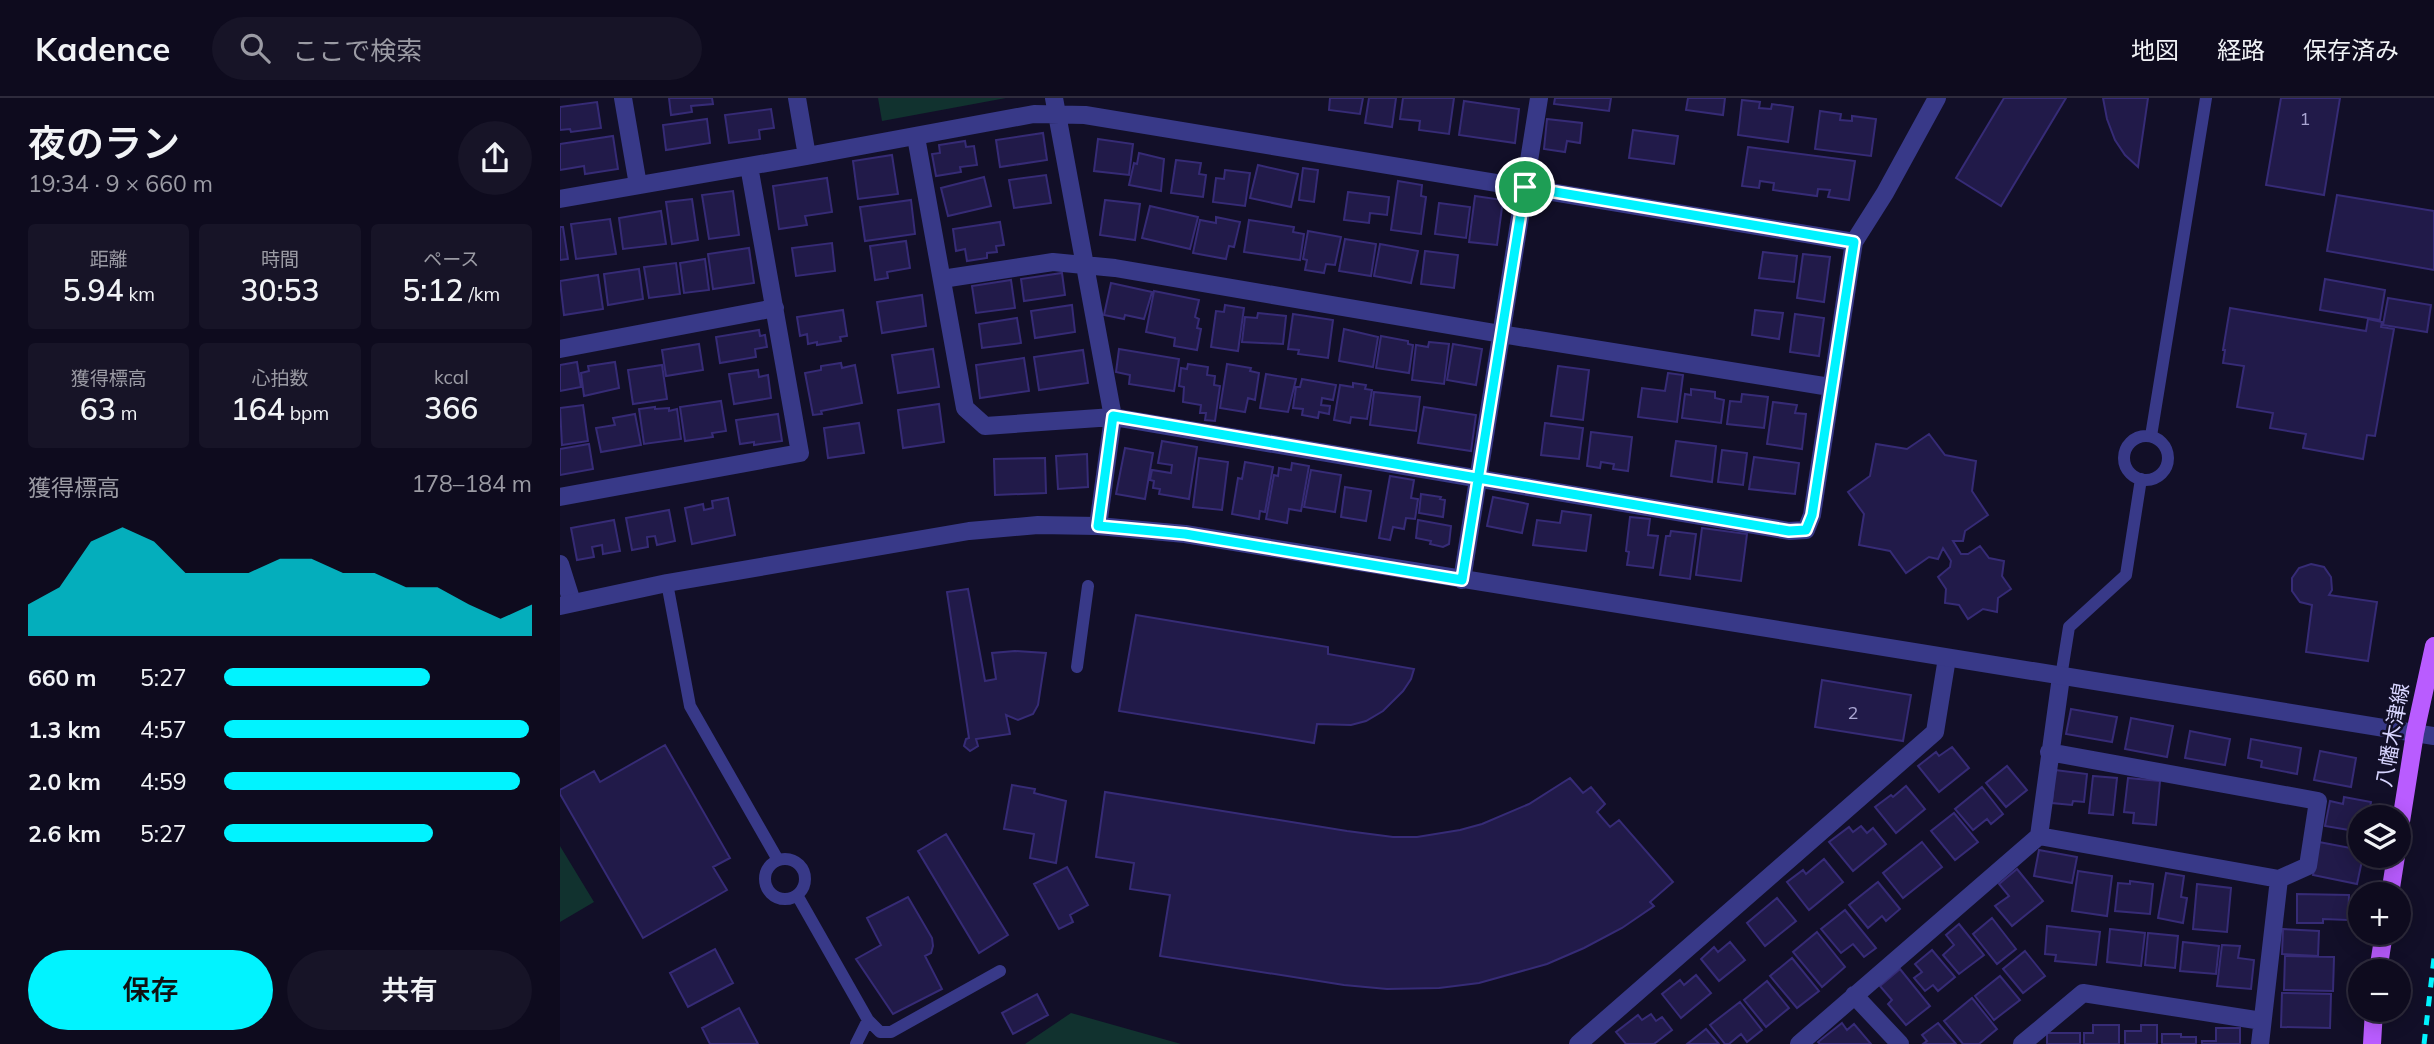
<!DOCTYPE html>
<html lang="ja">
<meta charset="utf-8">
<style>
body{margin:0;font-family:Mulish,"Noto Sans JP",sans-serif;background:#171427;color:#f1f3f6;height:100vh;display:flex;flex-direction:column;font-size:26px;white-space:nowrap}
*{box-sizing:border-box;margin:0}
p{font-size:23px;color:#9b9ba4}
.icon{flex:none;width:38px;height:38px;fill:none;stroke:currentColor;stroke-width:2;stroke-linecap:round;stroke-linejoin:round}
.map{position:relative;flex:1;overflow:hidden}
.drawer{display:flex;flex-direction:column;background:#0e0b1e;width:560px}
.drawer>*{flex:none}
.fabs{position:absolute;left:1788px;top:707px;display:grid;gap:14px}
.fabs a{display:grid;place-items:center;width:63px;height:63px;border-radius:50%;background:#0e0b1e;box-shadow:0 4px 18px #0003,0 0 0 2px #2e2b3c;font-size:35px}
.pin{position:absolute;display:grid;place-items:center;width:60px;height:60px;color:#fff;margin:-30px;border:4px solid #fff;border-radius:50%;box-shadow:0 2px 7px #0007}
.round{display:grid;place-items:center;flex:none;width:74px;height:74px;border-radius:37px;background:#171427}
.headline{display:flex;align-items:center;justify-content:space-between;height:119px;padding:0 28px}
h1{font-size:38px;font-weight:600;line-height:52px}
.figures{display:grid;grid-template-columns:repeat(3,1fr);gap:10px;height:119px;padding:7px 28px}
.figures div{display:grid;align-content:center;border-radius:7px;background:#171427;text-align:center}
.figures b{font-size:30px;font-weight:600}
.figures small{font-size:19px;font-weight:400}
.figures p{font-size:19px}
.chart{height:196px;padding:14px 28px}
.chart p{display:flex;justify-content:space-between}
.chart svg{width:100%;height:126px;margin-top:7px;fill:#01f3ff;opacity:.7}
.button{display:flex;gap:14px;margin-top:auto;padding:14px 28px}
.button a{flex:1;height:80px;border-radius:42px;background:#01f3ff;color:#111;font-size:28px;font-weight:600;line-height:80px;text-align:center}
.button a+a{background:#171427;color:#f1f3f6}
ul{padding:0 28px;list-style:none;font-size:23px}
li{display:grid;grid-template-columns:112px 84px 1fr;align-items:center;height:52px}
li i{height:18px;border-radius:9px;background:#01f3ff}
header{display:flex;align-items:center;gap:42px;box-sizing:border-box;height:98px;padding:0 35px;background:#0e0b1e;border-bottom:2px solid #2e2b3c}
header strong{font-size:33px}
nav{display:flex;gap:38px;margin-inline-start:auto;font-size:24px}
.search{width:490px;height:63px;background:#171427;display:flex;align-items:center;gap:18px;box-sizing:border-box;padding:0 24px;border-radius:38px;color:#9b9ba4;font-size:26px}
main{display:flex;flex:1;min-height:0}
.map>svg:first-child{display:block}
.green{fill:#11322f}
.building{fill:#211a49;stroke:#362b76;stroke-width:2}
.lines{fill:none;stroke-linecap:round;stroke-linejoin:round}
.service{stroke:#383988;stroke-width:12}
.minor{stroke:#383988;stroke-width:18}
.tertiary{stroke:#383988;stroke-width:18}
.primary{stroke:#b95cff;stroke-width:18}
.rail{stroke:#01f3ff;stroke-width:5;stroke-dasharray:10 9;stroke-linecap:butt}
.route-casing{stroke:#fff;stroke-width:14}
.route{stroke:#01f3ff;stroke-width:9}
.labels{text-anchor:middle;stroke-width:5;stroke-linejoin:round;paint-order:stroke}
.number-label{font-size:18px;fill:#aaa6d2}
.street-label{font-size:21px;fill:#d8d5ff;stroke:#120f28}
</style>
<header>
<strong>Kadence</strong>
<div class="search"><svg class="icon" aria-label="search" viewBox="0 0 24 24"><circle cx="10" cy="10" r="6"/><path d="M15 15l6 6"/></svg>ここで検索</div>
<nav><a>地図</a><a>経路</a><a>保存済み</a></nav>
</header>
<main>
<section class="drawer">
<div class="headline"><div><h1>夜のラン</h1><p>19:34 · 9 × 660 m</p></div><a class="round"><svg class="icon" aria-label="share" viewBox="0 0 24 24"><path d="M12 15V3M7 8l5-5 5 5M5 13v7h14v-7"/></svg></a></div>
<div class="figures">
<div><p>距離</p><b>5.94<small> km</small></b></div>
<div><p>時間</p><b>30:53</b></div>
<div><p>ペース</p><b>5:12<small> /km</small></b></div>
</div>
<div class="figures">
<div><p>獲得標高</p><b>63<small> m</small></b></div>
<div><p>心拍数</p><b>164<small> bpm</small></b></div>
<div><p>kcal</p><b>366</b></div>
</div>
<div class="chart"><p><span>獲得標高</span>178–184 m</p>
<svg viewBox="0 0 160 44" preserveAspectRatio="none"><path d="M0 44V33L10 27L20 11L30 6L40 11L50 22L60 22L70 22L80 17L90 17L100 22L110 22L120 27L130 27L140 33L150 38L160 33V44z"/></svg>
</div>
<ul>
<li><b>660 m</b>5:27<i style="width:67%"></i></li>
<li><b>1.3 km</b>4:57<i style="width:99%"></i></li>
<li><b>2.0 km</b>4:59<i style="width:96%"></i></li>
<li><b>2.6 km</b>5:27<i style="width:68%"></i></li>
</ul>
<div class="button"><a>保存</a><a>共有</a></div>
</section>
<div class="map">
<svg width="1874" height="946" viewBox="0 0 1874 946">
<rect width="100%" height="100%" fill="#120f28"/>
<path class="green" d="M318 0H446L322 23Z
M0 748 34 804 0 824Z
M511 915 621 946H465Z"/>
<path class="building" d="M109 0H152L153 6 131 8 132 14 111 17Z
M770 0H803L800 16 769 12Z
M809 0H836L832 29 805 25Z
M843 0H894L889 36 859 32 860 23 840 21Z
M995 0H1051L1049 13 994 6Z
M1128 0H1165L1163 17 1126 12Z
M1444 0H1506L1441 108 1396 80Z
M1543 0H1588L1578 69 1565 57 1555 42 1547 21Z
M1721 0H1780L1764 97 1706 87Z
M1182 2 1200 4 1199 10 1211 11 1212 6 1233 9 1228 44 1178 37Z
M904 3 959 11 955 45 899 37Z
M37 4 41 30 11 34 10 31 0 32V9Z
M211 11 214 30 199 32 200 41 169 45 165 17Z
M1260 13 1281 16 1280 22 1292 23V18L1316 21 1311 58 1255 51Z
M147 21 150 45 106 52 103 27Z
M987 21 1022 25 1020 45 1007 43 1005 54 984 51Z
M1073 32 1118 38 1114 66 1069 60Z
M483 35 487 62 440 69 436 42Z
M53 38 58 71 25 76 24 68 0 72V46Z
M538 41 573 46 569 77 534 73Z
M405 43 406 49 414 48 417 67 400 69 401 74 376 78 372 56 380 55 379 47Z
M1188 49 1295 63 1289 102 1268 99 1270 92 1258 91 1257 98 1213 92 1214 85 1200 83 1199 90 1182 88Z
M579 55 604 61 601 93 569 87 574 65 577 66Z
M332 57 338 96 298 101 293 63Z
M616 62 641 65 639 76 646 77 643 99 611 95Z
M698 67 738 76 731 109 690 100Z
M743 70 758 72 754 104 739 102Z
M665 72 690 75 685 108 653 104 656 80 664 81Z
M486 77 491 105 454 110 449 82Z
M424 79 431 108 388 118 381 90Z
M267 80 272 114 245 118 247 127 219 131 213 88Z
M838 83 862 87 861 98 866 99 861 136 831 132Z
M173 93 179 137 149 141 142 97Z
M788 94 829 99 827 117 810 115 809 125 784 122Z
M1777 97 1874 113V172L1767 153Z
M915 98 943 102 937 147 909 144Z
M132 101 138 142 112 146 106 104Z
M351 102 355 136 305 143 300 109Z
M545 102 580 106 575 142 540 137Z
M879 105 910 109 906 140 875 136Z
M590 108 638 119 630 151 582 140Z
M101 113 106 146 63 151 59 120Z
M656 119 680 124 674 149 669 148 666 161 633 155 640 122 656 125Z
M50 121 56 156 16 161 11 126Z
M689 122 734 129 733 134 744 136 740 162 684 154Z
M440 124 444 147 436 148 437 154 427 155V160L407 163 405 151 396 153 393 131Z
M0 129H3L8 161 0 162Z
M748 133 781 139 775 167 766 166 764 175 745 172 747 162 743 161Z
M785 141 816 146 811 178 779 173Z
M346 143 350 170 327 174 328 180 315 182 310 148Z
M272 145 275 173 236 178 232 150Z
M820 146 858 153 851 185 814 178Z
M189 150 194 185 153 191 148 156Z
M865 153 898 157 894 190 861 186Z
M1203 154 1237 158 1234 184 1199 180Z
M1243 156 1270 159 1264 204 1237 200Z
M145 161 149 192 124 195 120 165Z
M116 165 120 196 89 200 84 169Z
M79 171 83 201 48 207 44 176Z
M502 175 505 197 464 203 461 181Z
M38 177 43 211 4 217 0 183Z
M1765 181 1825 192 1820 222 1760 212Z
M451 182 455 210 416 215 412 188Z
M551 185 592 194 584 221 565 217 564 221 544 217Z
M594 193 639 202 635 219 639 221 637 230 641 231 637 252 614 248 615 240 586 234Z
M362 197 366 228 322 235 317 204Z
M1828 200 1871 207 1867 234 1823 227Z
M512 207 515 234 475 240 471 213Z
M665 207 684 210 678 253 651 249 656 213 664 214Z
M1670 210 1806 233 1808 221 1822 224 1821 229 1834 231 1815 338 1807 337 1803 361 1743 350 1746 336 1710 330 1713 315 1677 309 1684 268 1663 265 1665 252H1663Z
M283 212 287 238 280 239 281 243 257 247V244L248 246 247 236 240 238 237 219Z
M1195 212 1223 215 1219 241 1192 237Z
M698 215 726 218 723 246 682 244 685 219 697 220Z
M733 216 773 222 768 260 738 256 739 252 728 251Z
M1235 216 1264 220 1259 258 1230 254Z
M457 220 461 245 422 250 419 226Z
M784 231 818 239 813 269 779 263Z
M199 232 200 238 205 237 207 249 195 251 196 259 160 265 156 239Z
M821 238 848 243V246L853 247 849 275 816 270Z
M869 244 889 246 884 286 852 282 856 247 868 249Z
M139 246 143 272 106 278 102 252Z
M893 246 922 251 916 287 887 282Z
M373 251 379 289 338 295 332 257Z
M559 251 619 261 614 293 569 286 570 277 556 274Z
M523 252 528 285 479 292 474 259Z
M464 260 469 293 420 300 416 267Z
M17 264 21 289 0 293V267Z
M55 264 59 290 24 298 21 275 29 273 28 268Z
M281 265 282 270 295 267 302 305 261 313 262 316 253 317 245 275 261 272V268Z
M628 266 648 269 647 277 655 278 654 287 660 288 655 323 645 322 646 315H640L641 307 623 304 624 289 619 288 621 270 627 271Z
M667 266 691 270 690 273 699 275 695 302 688 300 685 314 660 310Z
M102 267 107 301 73 306 68 272Z
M998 268 1029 272 1023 322 991 318Z
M198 272 199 279 208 277 211 300 174 306 169 276Z
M1108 275 1123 277 1117 324 1078 319 1082 290 1105 293Z
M706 276 736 281 728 314 700 310Z
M742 281 776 287 773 302 762 300 761 307 770 308 769 316 759 314 758 320 742 317 743 311 733 310 736 289H740Z
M793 285 806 287 805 291 812 292 807 321 791 319 790 325 774 322 780 287 793 289Z
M1131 291 1155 294V300L1164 302 1161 325 1122 320 1125 296 1131 297Z
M814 294 860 299 856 333 810 327Z
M1182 296 1208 299 1204 330 1167 326 1170 303 1181 304Z
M161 303 166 333 152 335 153 339 125 343 120 309Z
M1213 304 1237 307 1235 315 1246 316 1242 351 1207 346Z
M379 306 384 344 343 350 338 312Z
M23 307 28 343 2 347 0 310Z
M95 309V311L109 310V313L117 311 121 341 84 346 79 311Z
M864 309 916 317 911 353 858 345Z
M75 316 81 347 41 354 36 330 55 327 53 320Z
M218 316 222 343 194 347V344L180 346 176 322Z
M299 325 304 355 268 360 264 330Z
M985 325 1023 330 1019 361 981 357Z
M1031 334 1072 339 1068 373 1053 371 1054 366 1041 364 1040 370 1027 368Z
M1369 336 1385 357 1416 363 1412 393 1428 417 1405 433 1403 443H1393L1401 456H1408L1420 448 1429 460 1444 463 1442 478 1451 491 1438 500 1437 514 1423 511 1408 521 1399 507 1385 505 1386 491 1378 479 1390 469 1391 463 1383 450 1378 461 1369 459 1346 475 1330 453 1299 447 1304 416 1288 394 1310 378 1316 346 1347 351Z
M602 343 637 349 629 401 599 396 600 391 593 390 594 383 590 382 592 372 611 375 612 367 598 365Z
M1116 343 1156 348 1152 384 1111 378Z
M29 346 33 371 0 377V351Z
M565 350 593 355 585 401 556 396Z
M1162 352 1187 355 1183 387 1158 384Z
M527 356 528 389 498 391 496 358Z
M1194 359 1239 365 1235 396 1189 391Z
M485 360 486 395 435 397 434 361Z
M639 360 668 364 662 412 633 409Z
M685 364 713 369 705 414 700 413 699 421 672 416 678 380 682 381Z
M732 365 749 368 741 413 729 411 727 425 706 421 714 377 718 378 719 370 731 372Z
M751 372 781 377 775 414 744 409Z
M830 378 854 382 851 400 858 401 855 421 846 420 844 431 833 429 830 442 819 440Z
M785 389 811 393 806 423 781 419Z
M861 396 881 399 880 401 885 402 883 419 859 415Z
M933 399 968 406 962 435 927 428Z
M168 400 175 437 132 446 125 410 143 406 144 412 153 410 152 403Z
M109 412 115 443 97 447 95 438 87 439 88 449 72 452 66 420Z
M1002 413 1031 417 1026 453 973 447 977 422 1000 425Z
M1070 419 1090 421 1088 437 1098 438 1093 470 1067 467 1069 454 1066 453Z
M54 422 60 453 43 456 42 447 32 449 34 459 17 462 11 430Z
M858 422 891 428 889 446 883 449 870 446 871 443 856 440Z
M1142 430 1187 436 1181 483 1136 477Z
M1111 433 1136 436 1130 481 1100 477 1106 438H1110Z
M1751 466 1764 469 1771 479 1772 492 1769 497 1817 504 1808 563 1746 554 1752 507 1740 504 1732 493V480L1739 470Z
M408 491 425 583 436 581 432 555 455 553 486 555 478 607 473 616 458 622 446 617 450 636 416 641 418 648 410 653 404 648 406 641 409 640 387 494Z
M576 517 768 549V556L854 571 851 581 843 593 823 613 806 623 791 627 757 626 754 645 559 613Z
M1262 582 1351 597 1343 643 1255 629Z
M1511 611 1557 619 1552 644 1506 636Z
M1571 620 1613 628 1607 659 1565 651Z
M1630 633 1670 641 1665 667 1625 660Z
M1691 641 1741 650 1737 676 1701 669 1702 663 1688 660Z
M105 647 170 760 153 769 167 792 83 840 0 696V692L34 673 40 684Z
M1392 649 1409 670 1379 694 1358 668 1376 654 1379 658Z
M1760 653 1796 660 1791 689 1754 682Z
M1447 668 1467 692 1446 709 1426 685Z
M1495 672 1527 676 1524 704 1513 703 1512 707 1492 705Z
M1533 678 1557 680 1553 717 1529 715Z
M1010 680 1023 695 1031 689 1045 706 1037 714 1050 729 1059 722 1113 784 1090 804 1094 808 1062 830 1024 850 987 866 919 885 879 890 827 891 784 887 600 858 610 797 570 791 574 765 536 759 545 694 787 733 833 739H857L900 732 922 726 969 706Z
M1568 680 1600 683 1596 727 1573 725 1574 715 1564 714Z
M452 687 475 691 474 695 506 703 496 765 470 760 474 736 444 731Z
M1346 688 1365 711 1336 735 1315 709 1331 697 1333 699Z
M1422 689 1443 716 1431 726 1427 721 1413 732 1395 711Z
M1784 699 1811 704 1808 719H1801V734L1765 728 1770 703 1783 706Z
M1394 715 1418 744 1395 762 1371 733Z
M1301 728 1307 735 1313 730 1326 746 1293 773 1269 744 1289 729 1293 734Z
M386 736 448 837 419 855 358 753Z
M1362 744 1382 769 1343 800 1323 775Z
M1759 744 1801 752V758H1803L1797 786 1753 777Z
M1479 752 1517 759 1512 785 1474 778Z
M1264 761 1283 784 1249 812 1227 784 1243 772 1246 776Z
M507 769 528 807 510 817 513 824 499 831 474 786Z
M1457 771 1483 803 1452 828 1435 808 1449 798 1439 786Z
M1518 773 1552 778 1547 818 1512 813Z
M1606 775 1624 778 1621 799 1627 800 1623 825 1598 820Z
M1570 783 1593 786 1590 816 1555 813 1558 785 1570 786Z
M1318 784 1340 811 1326 823 1322 818 1308 830 1289 807Z
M1637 786 1671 790 1667 834 1633 831Z
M1737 796 1789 797 1788 822 1763 821V825H1737Z
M348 799 372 840 373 848 371 855 365 858 382 891 333 916 296 861 321 847 307 820Z
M1217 800 1236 823 1205 848 1187 825Z
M1285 812 1316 850 1304 859 1293 846 1281 855 1261 831Z
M1432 820 1456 851 1437 866 1413 836Z
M1399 826 1424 857 1399 876 1383 857 1394 847 1386 837Z
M1487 828 1540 834 1536 867 1495 863 1496 857 1485 856Z
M1550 831 1585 835 1581 868 1547 864Z
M1723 831 1759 833 1758 858 1722 856Z
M1257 834 1285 869 1262 889 1233 854Z
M1588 835 1618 838 1615 870 1585 867Z
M1170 844 1185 862 1159 883 1141 861 1154 849 1158 854Z
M1623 844 1659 848 1656 876 1620 873Z
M1662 847 1680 848 1678 860 1694 862 1691 891 1657 888Z
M155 851 173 885 128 909 110 875Z
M1372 852 1395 879 1378 893 1373 887 1365 893 1354 880 1362 874 1355 866Z
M1465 853 1485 878 1463 895 1443 871Z
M1725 858 1774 859 1773 893 1724 892Z
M1232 860 1259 893 1237 910 1210 878Z
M1340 871 1370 908 1346 927 1328 906 1332 902 1320 888Z
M1136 877 1151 895 1121 920 1102 896 1120 882 1124 887Z
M1440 878 1460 902 1434 922 1415 898Z
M1207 883 1229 910 1206 929 1184 902Z
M1722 895 1771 896 1770 930 1721 929Z
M477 896 488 917 453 936 442 915Z
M1412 900 1437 931 1419 946H1403L1384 923Z
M1180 904 1202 932 1187 944 1181 936 1169 946H1165L1150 927Z
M179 910 198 946H150L142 930Z
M1091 916 1096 923 1102 919 1112 932 1094 946H1066L1056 934 1078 917 1082 922Z
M1282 925 1287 932 1294 926 1311 946H1260L1258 944Z
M1378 925 1396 946H1363L1367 943 1362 937Z
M1533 927H1559V946H1524V935H1533Z
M1581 927H1597V946H1565V933H1581Z
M1656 930H1680V946H1642V943H1656Z
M1146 931 1159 946H1127Z
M1487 935H1520V946H1487Z
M1602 936H1621V939H1636V946H1602Z"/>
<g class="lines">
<path class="service" d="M1564 360a22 22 0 1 1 44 0a22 22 0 1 1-44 0Z
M1591 338 1646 0
M107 485 130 608 218 762
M517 569 528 488
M1501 579 1509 529 1566 477 1581 381
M205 781a20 20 0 1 1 40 0a20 20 0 1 1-40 0Z
M237 797 308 922 296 946
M308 922 320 934H331L440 873"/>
<path class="minor" d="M63 0 78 87
M237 0 247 58
M494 0 553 319 538 428
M356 39 405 310 425 328 553 319 1229 433 1246 432 1252 417 1294 144 1325 95 1377 0
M0 101 247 58 474 16 525 17 1294 144
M382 181 493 164 555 170 941 236 1270 289
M0 251 215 210
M0 399 240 355 189 68
M0 466 12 504
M902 482 979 0
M1489 654 1758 703 1748 768 1719 781
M1479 738 1719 781 1700 946
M1294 897 1340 946
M1018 946 1375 634 1387 560
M1239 946 1479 738 1501 579
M1462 946 1523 895 1702 923"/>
<path class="tertiary" d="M0 508 107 485 409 433 478 427 538 428 625 436 1874 638"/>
<path class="primary" d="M1839 736 1855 635 1874 548
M1830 796 1836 758
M1818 873 1824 835
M1812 946 1814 912"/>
<path class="rail" d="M1864 946 1874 860"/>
</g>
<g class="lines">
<g class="route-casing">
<path id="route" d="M965 89 902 482 625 436 538 428 553 318 1229 433 1246 432 1252 417 1294 144 965 89"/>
</g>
<use href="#route" class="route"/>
</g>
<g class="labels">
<g class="number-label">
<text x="1745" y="27">1</text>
<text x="1293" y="621">2</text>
</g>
<g class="street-label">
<text transform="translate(1833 637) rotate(-80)" y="7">八幡木津線</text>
</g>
</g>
</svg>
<div class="fabs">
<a><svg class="icon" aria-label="layers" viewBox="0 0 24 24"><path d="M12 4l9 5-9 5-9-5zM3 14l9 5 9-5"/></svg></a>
<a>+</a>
<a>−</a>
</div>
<div class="pin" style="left:965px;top:89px;background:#1e9e55"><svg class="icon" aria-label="arrive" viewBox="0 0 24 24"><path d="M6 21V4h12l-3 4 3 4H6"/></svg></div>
</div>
</main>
